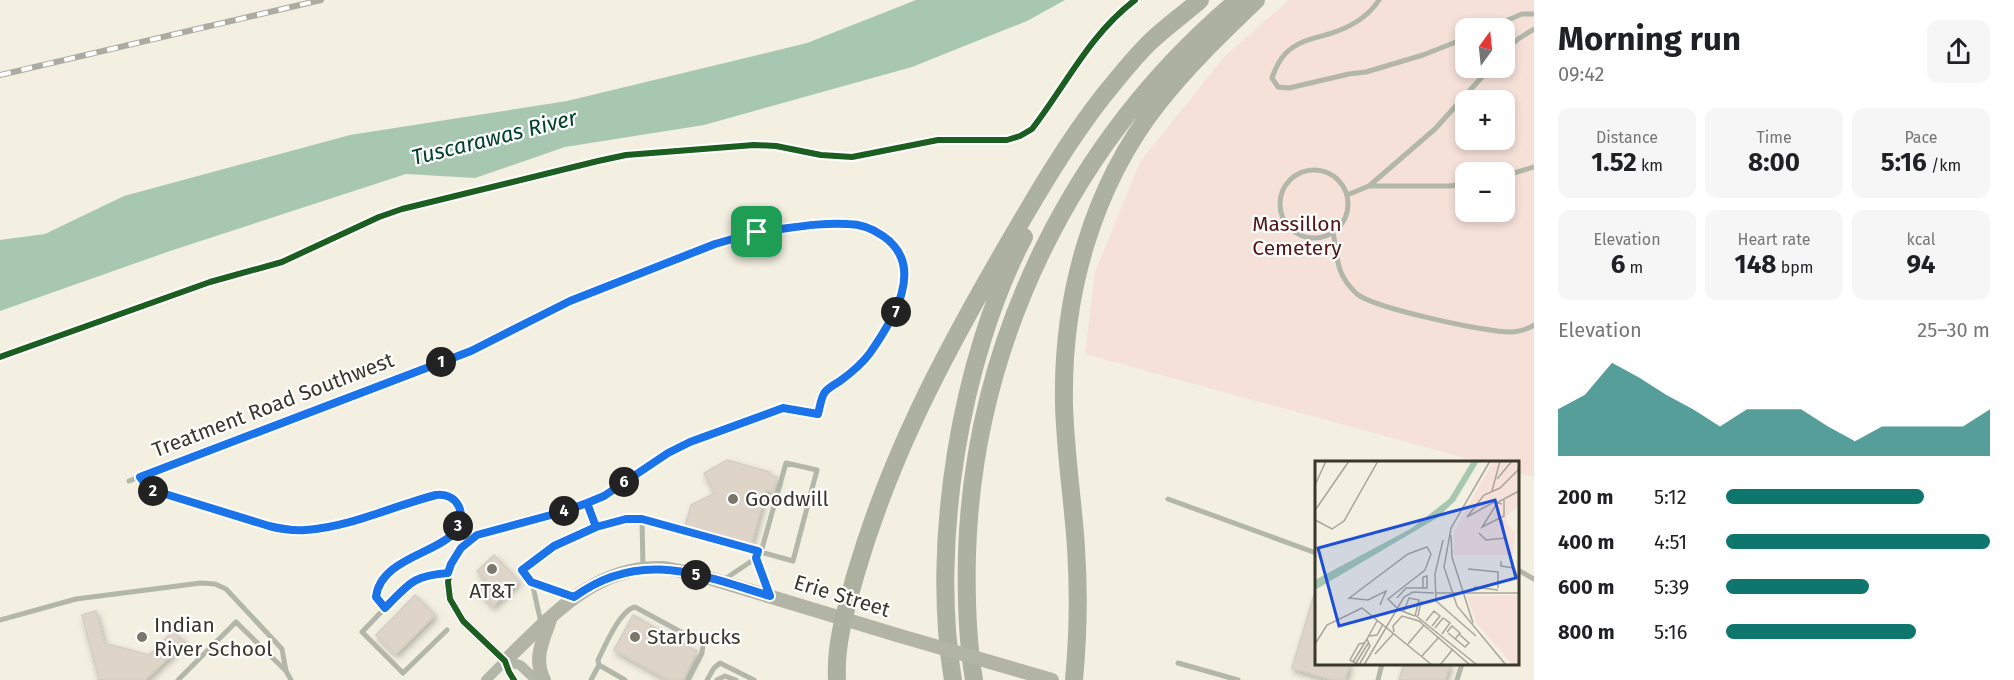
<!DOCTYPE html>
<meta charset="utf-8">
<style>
body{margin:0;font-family:"Fira Sans",sans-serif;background:#f6f6f6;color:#202124;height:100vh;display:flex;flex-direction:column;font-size:22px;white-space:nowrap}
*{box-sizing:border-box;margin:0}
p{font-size:20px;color:#757577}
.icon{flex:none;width:33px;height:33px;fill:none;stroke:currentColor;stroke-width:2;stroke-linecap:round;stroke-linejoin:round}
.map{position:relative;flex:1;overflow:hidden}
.sheet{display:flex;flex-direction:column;background:#fff;width:480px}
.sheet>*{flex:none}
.needle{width:39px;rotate:15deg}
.tools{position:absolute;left:1455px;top:18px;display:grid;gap:12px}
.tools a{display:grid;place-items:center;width:60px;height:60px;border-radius:12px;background:#fff;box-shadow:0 3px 9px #0003;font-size:30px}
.pin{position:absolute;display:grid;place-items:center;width:51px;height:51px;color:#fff;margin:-26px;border-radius:12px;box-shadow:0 3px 9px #0006}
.km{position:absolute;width:30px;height:30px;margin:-15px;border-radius:50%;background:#222;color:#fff;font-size:16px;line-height:30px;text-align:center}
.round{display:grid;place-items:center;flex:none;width:63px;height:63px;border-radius:12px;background:#f6f6f6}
.summary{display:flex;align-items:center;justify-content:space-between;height:102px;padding:0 24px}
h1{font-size:33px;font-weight:700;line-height:45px}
.metrics{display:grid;grid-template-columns:repeat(3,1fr);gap:9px;height:102px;padding:6px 24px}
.metrics div{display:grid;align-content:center;border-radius:12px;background:#f6f6f6;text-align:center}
.metrics b{font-size:26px;font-weight:700}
.metrics small{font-size:16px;font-weight:400}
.metrics p{font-size:16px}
.chart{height:168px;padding:12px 24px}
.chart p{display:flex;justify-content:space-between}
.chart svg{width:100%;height:108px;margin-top:6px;fill:#0f766e;opacity:.7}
ul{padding:0 24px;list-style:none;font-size:20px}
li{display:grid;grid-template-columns:96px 72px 1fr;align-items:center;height:45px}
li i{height:15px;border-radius:8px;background:#0f766e}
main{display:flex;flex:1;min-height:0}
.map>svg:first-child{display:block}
.green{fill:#f6e1d9;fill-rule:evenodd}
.water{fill:#a7c7b1}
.building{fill:#ded4c7;stroke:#d4cec4;stroke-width:1.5;filter:url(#shadow)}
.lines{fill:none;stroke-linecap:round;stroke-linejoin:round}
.lane{stroke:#b2b7a9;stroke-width:5}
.street{stroke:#b2b7a9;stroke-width:10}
.secondary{stroke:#b2b4a6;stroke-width:14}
.highway{stroke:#adb19f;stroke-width:18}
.rail-casing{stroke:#aaaca1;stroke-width:6}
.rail{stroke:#fff;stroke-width:4;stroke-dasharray:11;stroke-linecap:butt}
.secondary-bridge{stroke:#b2b4a6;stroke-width:14}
.cycleway-casing{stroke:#fff;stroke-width:10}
.cycleway{stroke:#1b5e20;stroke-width:6}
.route-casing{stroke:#fff;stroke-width:12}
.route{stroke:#1a73e8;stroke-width:8}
.poi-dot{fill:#7b776b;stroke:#fff;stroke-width:2}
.labels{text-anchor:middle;stroke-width:4.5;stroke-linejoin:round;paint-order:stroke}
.park-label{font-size:21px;fill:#541514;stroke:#fff}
.street-label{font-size:21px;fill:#3a372c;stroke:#fff}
.poi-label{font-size:21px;fill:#3a372c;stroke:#fff;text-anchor:start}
.water-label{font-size:22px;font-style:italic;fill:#00422a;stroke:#fff}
.inset-road{fill:none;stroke:#a9a599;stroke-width:1.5}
.view{fill:#1d4ed8;fill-opacity:0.15;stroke:#1d4ed8;stroke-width:3}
.inset-edge{fill:none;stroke:#3a372c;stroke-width:3}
</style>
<main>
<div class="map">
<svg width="1534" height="680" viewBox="0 0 1534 680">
<defs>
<filter id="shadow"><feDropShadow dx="2" dy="3.5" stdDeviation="3" flood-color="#0004"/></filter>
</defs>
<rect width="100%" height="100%" fill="#f3efe1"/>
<path class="green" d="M1289 0H1534V477L1518 473V462H1480L1085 354 1095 272 1140 162 1225 56ZM1466 28H1504V68H1466ZM1466 100H1504V140H1466ZM1466 172H1504V212H1466Z"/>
<path class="water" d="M916 0H1065L1027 21 912 67 704 125 565 147 475 178 406 174 170 251 0 311V240L45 234 124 196 350 135 567 101 807 43Z"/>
<path class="building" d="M727 460 770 472 769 475 777 477 773 492 766 490 751 544 685 526 691 505 715 493 704 473Z
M494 555 519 581 493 606 477 589 486 580 477 571Z
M415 595 435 615 396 654 376 635Z
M1314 595H1317V663H1350L1345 680H1333L1292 668Z
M96 611 104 643 149 655 173 631 185 642 145 680H99L82 615Z
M633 615 697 651 683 680H669L614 650Z
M1404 663H1450L1445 680H1399Z"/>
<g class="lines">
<path class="lane" d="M1379 0C1368 17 1349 28 1329 34 1314 38 1298 41 1286 53 1279 60 1275 69 1272 78L1278 87 1289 88 1349 74 1366 72 1423 55 1466 38
M1489 28 1522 14H1534
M1504 52 1518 39 1534 29
M1280 204a34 34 0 1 1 68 0a34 34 0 1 1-68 0Z
M1504 176 1534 167
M1466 184 1449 186H1369L1435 129 1490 68
M1347 195 1369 186
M1333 232C1338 258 1335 274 1357 294 1374 308 1488 333 1513 332 1520 331 1529 329 1534 325
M139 477 149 489 269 526 289 530 325 527 436 495C458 492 469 516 454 533 433 555 380 560 376 597L385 608C410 583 412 576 448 573
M129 481 471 351 570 301 715 244 757 232 830 224 859 225 878 233 895 246 903 265 902 295 894 315 868 355 851 373 825 392 818 414
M1168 499 1316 553
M587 503 596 527
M642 519 643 568
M758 551 756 558 769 595
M1518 570 1534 579
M722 581 756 558
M532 582 572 596
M385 608 362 632 403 673 447 630
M0 620 76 599 201 583 215 584 226 589 282 649 286 671 291 680
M541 623 532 582 522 569 539 555 581 533 610 522 626 519H642L793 561 817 470 786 463 761 552
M1178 663 1238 680
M599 665 625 680
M178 680 236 622 285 670
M591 680 599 665 598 660C605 646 620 610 635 607L703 644 702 653 688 680
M707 680 714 668 720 663 754 680
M717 680 725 676 736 680
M1378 680 1382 664
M1457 680 1462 664"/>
<path class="street" d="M505 661 520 665 536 680
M486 680 505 661
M514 680 509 672 505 661 463 621 450 599 448 582 451 564 455 556 468 540 487 531 584 505 604 496 668 453 690 442 783 408 818 414"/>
<path class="secondary" d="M505 661C550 618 594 565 662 568 675 569 687 573 699 575L897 635
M1021 671 1052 680
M544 680C533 659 543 640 550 620"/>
<path class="highway" d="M837 680C835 643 846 609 856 573 890 457 941 360 1001 256 1033 201 1064 146 1104 95 1118 78 1132 60 1148 44 1164 28 1183 15 1200 0
M953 680C930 545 960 359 1024 237
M974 680C967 639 966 595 967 553 974 339 1074 138 1238 0
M1074 680C1078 637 1079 592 1076 548 1073 500 1065 452 1064 403 1062 296 1092 187 1159 102 1188 65 1222 33 1256 0"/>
<g class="rail-casing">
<path id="rail" d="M0 75 321 0"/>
</g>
<use href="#rail" class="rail"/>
<path class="secondary-bridge" d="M897 635 1021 671"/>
<g class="cycleway-casing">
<path id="cycleway" d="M0 357 210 282 282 262 379 217 402 209 598 161 626 155 754 145 776 146 821 155 852 157 938 140H1007L1020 136 1032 129C1066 85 1089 35 1135 0
M514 680 509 672 505 661 463 621 450 599 448 582 451 564 455 556 468 540 487 531 584 505 604 496 668 453 690 442 783 408 818 414"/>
</g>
<use href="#cycleway" class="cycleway"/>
</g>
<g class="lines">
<g class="route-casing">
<path id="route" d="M757 232 715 244 570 301 471 351 140 477 149 489 269 526C281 529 294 531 306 530 350 527 393 506 436 495 458 492 469 516 454 533 434 554 380 560 376 597L385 608C410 583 412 576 448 573L451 564 461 548 477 535 562 512 587 503 596 527 626 519H642L758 551 756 558 770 596C700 575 641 548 574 597L531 582 522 570 554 546 596 527 587 503 604 496 668 453 690 442 783 408 818 414C820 407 821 397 825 392 828 388 835 384 840 381 851 373 862 364 870 353 893 320 927 266 883 236 873 229 860 224 848 224 818 222 787 229 757 232"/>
</g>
<use href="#route" class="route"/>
</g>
<g class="poi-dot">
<circle cx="733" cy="499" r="6"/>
<circle cx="492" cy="569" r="6"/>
<circle cx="142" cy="637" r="6"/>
<circle cx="635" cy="637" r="6"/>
</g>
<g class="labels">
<g class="park-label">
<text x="1297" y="231">Massillon<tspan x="1297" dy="24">Cemetery</tspan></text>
</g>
<g class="street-label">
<text transform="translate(273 405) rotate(-21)" y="7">Treatment Road Southwest</text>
<text transform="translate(842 596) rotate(17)" y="7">Erie Street</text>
</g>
<g class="poi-label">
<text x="745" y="506">Goodwill</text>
<text x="492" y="598" text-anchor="middle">AT&amp;T</text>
<text x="154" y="632">Indian<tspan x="154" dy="24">River School</tspan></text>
<text x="647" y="644">Starbucks</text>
</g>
<g class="water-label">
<text transform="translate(494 137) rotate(-14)" y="8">Tuscarawas River</text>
</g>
</g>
<g transform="translate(1315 461)">
<rect width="204" height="204" fill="#f3efe1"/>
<path d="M178 0H204V43L192 55V62L200 72 198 94H139V70ZM204 134V204H198L162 163 152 135Z" fill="#f6e1d9"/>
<path d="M157 0H164L140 40 122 57 0 129V119L97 67 134 38Z" fill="#a7c7b1"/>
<path class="inset-road" d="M175 0 136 67 129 106 142 145 191 204M182 18 197 0M0 24 11 0M177 30 185 0M189 39V55L167 66 183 41 204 30M187 43 179 41 152 56 169 34 185 27 204 8M1 48 34 0M0 59 17 68 29 60 63 0M164 72 171 79 190 77 187 59M136 74 137 96 158 162M128 79 120 113 121 140 161 175M186 100V105L199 107 204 119M153 108 183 111V127M159 126 183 129M120 132H204M34 137 53 139 71 130 65 144M82 137 91 127H112V115L108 116V127M33 138 93 93 112 86 116 93 110 109 73 138 84 149 100 155M89 150 94 137 104 139 100 155M100 154 162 204M103 155 106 141 112 142M111 160 119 150 125 155 117 165M120 167 128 157 135 162 127 173M79 171 78 165 87 155 104 160 155 204M132 171 137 165 145 172 140 178M133 172 150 186 154 182 144 173M54 175 62 174 68 163M0 183 12 164 47 147 117 204M93 183 109 164M60 193 79 172M107 195 124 176M38 201 52 178M41 202 54 181M44 204 55 185 52 178 62 160M44 204 35 199 44 183 49 182M49 204 89 136 98 131 119 132M125 204 138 188"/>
<path class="view" d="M180 39 201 117 24 165 3 87Z"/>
<rect width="204" height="204" class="inset-edge"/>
</g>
</svg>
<div class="tools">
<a><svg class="needle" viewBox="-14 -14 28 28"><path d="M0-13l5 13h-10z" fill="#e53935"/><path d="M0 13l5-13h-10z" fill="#757577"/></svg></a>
<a>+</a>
<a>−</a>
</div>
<div class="pin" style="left:757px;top:232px;background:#1e9e55"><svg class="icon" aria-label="arrive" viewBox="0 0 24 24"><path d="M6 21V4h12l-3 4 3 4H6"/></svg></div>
<b class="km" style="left:441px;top:362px">1</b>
<b class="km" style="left:153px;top:491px">2</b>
<b class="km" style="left:458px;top:526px">3</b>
<b class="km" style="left:564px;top:511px">4</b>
<b class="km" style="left:696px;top:575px">5</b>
<b class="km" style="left:624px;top:482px">6</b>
<b class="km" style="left:896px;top:312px">7</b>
</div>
<section class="sheet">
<div class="summary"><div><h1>Morning run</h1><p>09:42</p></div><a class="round"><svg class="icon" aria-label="share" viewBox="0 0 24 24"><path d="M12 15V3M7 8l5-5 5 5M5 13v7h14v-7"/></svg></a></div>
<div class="metrics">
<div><p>Distance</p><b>1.52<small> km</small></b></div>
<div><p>Time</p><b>8:00</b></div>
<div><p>Pace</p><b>5:16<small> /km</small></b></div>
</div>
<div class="metrics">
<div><p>Elevation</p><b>6<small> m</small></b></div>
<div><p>Heart rate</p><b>148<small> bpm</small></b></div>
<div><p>kcal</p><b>94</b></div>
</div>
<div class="chart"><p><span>Elevation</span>25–30 m</p>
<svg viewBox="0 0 160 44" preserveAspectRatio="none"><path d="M0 44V25L10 19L20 6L30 12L40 19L50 25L60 32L70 25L80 25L90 25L100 32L110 38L120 32L130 32L140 32L150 32L160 25V44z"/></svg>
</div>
<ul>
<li><b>200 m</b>5:12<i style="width:75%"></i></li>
<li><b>400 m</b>4:51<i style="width:100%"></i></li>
<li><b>600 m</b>5:39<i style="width:54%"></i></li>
<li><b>800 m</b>5:16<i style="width:72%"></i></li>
</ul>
</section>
</main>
